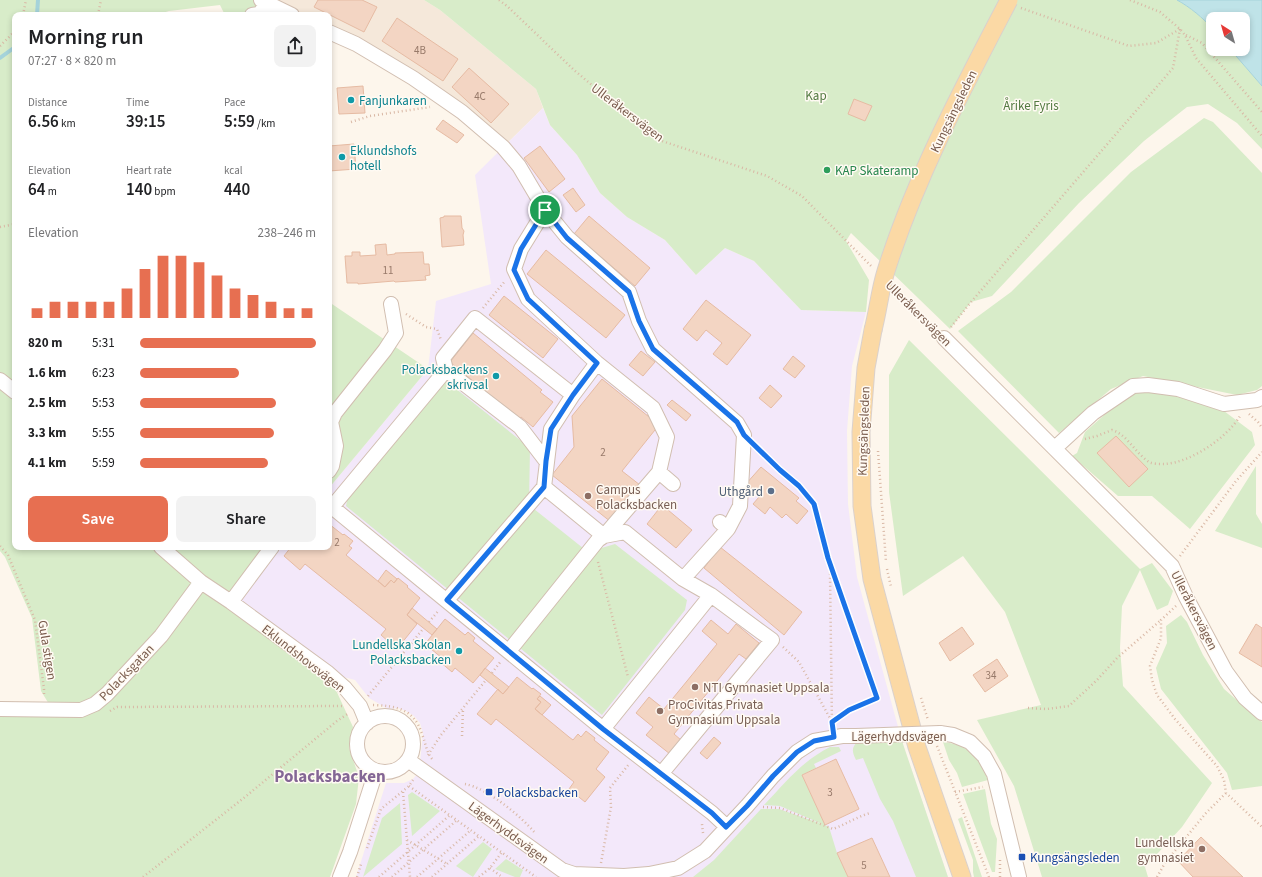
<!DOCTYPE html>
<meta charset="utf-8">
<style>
body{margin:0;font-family:"Source Sans 3",sans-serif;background:#f2f2f2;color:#202124;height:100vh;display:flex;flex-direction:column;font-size:15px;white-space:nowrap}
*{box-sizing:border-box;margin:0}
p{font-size:13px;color:#757577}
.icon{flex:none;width:22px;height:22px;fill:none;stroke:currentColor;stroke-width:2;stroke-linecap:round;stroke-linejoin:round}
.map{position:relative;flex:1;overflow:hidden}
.drawer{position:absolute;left:12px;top:12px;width:320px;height:538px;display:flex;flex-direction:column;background:#fff;border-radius:8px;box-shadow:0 2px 6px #0003}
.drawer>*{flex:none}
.needle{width:26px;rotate:323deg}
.tools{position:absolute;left:1206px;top:12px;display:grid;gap:8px}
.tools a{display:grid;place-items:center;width:44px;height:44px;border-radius:8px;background:#fff;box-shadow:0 2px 6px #0003;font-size:20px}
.pin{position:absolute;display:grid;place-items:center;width:34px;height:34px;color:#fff;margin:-17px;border:2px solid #fff;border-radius:50%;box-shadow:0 1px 4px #0007}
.round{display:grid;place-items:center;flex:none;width:42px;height:42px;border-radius:8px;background:#f2f2f2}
.overview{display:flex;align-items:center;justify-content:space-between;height:68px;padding:0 16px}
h1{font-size:22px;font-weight:600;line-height:30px}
.figures{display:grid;grid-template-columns:repeat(3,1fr);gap:6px;height:68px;padding:4px 16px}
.figures div{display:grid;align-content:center}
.figures b{font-size:17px;font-weight:600}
.figures small{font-size:11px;font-weight:400}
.figures p{font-size:11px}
.chart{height:112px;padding:8px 16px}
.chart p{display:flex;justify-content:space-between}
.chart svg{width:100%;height:72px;margin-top:4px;stroke:#e76f51;stroke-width:6}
.primary-button{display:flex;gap:8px;margin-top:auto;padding:8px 16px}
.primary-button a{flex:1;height:46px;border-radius:8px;background:#e76f51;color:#fff;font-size:16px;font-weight:600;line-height:46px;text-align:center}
.primary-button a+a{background:#f2f2f2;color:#202124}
ul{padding:0 16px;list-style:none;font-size:13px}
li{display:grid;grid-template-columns:64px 48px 1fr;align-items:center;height:30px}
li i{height:10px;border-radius:5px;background:#e76f51}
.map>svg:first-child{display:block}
.residential{fill:#f5e8da}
.education{fill:#f3e8fa}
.green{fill:#d8ecc9}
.water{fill:#bfe3e8;stroke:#a5d3da}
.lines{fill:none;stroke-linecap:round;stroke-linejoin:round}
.stream{stroke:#a5d3da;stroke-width:4}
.building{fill:#f3d5c3;stroke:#e6bba3}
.minor-casing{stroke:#d1beb0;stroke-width:16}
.major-casing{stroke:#dad1cd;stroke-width:19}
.path{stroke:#d9b8a5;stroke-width:2.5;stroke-dasharray:1 3;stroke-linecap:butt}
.minor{stroke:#fff;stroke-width:14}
.major{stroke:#fbd9a5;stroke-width:17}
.minor-bridge-casing{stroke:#d1beb0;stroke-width:16;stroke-linecap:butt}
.major-bridge-casing{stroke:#dad1cd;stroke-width:19;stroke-linecap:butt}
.minor-bridge{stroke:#fff;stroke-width:14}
.major-bridge{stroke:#fbd9a5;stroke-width:17}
.route-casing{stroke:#fff;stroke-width:8}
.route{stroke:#1a73e8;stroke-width:5}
.culture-dot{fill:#0f9aa8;stroke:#fffaf3;stroke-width:1.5}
.leisure-dot{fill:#2e9e5b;stroke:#fffaf3;stroke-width:1.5}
.service-dot{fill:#5c6f8a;stroke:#fffaf3;stroke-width:1.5}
.education-dot{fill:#8d6e63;stroke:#fffaf3;stroke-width:1.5}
.transit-dot{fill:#1a4fb4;stroke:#fffaf3;stroke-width:1.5}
.labels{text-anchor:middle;stroke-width:3;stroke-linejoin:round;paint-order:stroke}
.number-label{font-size:11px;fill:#987a6a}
.park-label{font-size:13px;fill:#537a41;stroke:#fffaf3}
.culture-label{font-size:13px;fill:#0d838f;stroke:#fffaf3;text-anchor:start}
.street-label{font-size:13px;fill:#7a5c4d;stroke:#fffaf3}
.leisure-label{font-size:13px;fill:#27864d;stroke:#fffaf3;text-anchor:start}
.education-label{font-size:13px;fill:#785e54;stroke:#fffaf3;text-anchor:start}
.service-label{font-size:13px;fill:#4e5e75;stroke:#fffaf3;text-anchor:end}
.transit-label{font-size:13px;fill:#164399;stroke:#fffaf3;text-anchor:start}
.district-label{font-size:17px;font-weight:bold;fill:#846695;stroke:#fffaf3}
</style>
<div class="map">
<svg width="1262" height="877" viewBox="0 0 1262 877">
<rect width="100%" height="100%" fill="#fdf6ec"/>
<path class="residential" d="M261 0H424L440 10 536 89 543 108 503 147 462 112 329 32V15H292Z"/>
<path class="education" d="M543 108 550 125 577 155 600 193 627 217 665 240 696 275 725 248 754 261 801 310 866 312 852 366 847 431 848 504 857 577 903 745 948 877H356L386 783H404L413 779 419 772 423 733 420 723 414 716 406 711 398 708 388 709 369 698 355 680 328 673 231 602 254 580 280 547H329V488L428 369 436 301 491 284 475 175Z"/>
<path class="green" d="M0 0H261L252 15H225L220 5 169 11 156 15H15V547H280L254 580 231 602 328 673 353 727 349 748 359 777 356 804 330 877H0V714L52 709 41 691 32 618 5 557 0 551Z
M424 0H1177C1190 7 1203 18 1213 29V49H1230L1262 86V149L1237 123 1208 104 1187 107 1144 141 1079 203 992 296 971 302 950 329 851 233 846 241 869 280 866 312 801 310 754 261 725 248 696 275 665 240 627 217 600 193 577 155 550 125 536 89 440 10Z
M1204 118 1213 122 1262 173V386L1257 390 1237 395 1143 376 1111 389 1059 433 958 331 1011 292 1131 172Z
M329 302 428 369 329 488Z
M909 340 1140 569 1152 563 1173 591 1168 605 1157 610 1140 570 1122 606 1120 648 1123 686 1212 783 1182 827 1145 867 1148 877H1042L1014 786 977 720 1041 705 1005 612 963 556 903 596 889 492V375Z
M445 380 530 448 529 505 588 552 615 544 687 600 685 610 602 715 346 506 348 496Z
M1135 393H1170L1224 411 1252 432 1255 445 1190 529 1152 496H1118L1072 456 1077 453 1085 432 1111 409Z
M1256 466V514L1262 524V548L1215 531Z
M1181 615 1187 622 1203 655 1224 689 1262 722V786L1232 790 1227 773 1161 689 1156 668 1167 643 1166 626Z
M858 741H902L948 877H916L893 821 880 799 863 758 856 760C852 752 851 748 858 741Z
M943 742C969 745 979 756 988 780L962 787 957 773 949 760Z
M830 747H839L841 751 814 764 816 768 802 775 825 825 829 827 837 853 848 877H693L714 860 761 809H779L822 824 780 806 764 805C785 783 802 761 830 747Z
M985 789 991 824 997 839 995 872H992L963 794Z
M412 792 440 811 412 836 408 795Z
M400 803 402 844 363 877 382 818Z
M962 817 982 877H974L973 872V860L958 819Z
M483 842 492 849 473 877 456 866Z
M506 859 523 870 520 877H515L495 869Z"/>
<path class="water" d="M1177 0H1262V86L1230 49H1243V19H1213V29C1203 18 1190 7 1177 0Z"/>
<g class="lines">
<path class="stream" d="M37 15 38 0
M0 58 15 47"/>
</g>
<path class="building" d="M318 0H362L377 7 364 32 314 7Z
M397 18 458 59 443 81 382 41Z
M469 68 509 104 491 123 452 87Z
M363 86 365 113 339 114 337 88Z
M854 99 872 106 865 121 848 114Z
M443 120 464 135 457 143 436 129Z
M354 144 356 169 329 171V146Z
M540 146 565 179 549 192 524 158Z
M573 188 585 205 576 212 563 195Z
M444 216H461L462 228 464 231 463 235 464 245 442 247 440 218 444 217Z
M589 216 650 268 635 286 574 234Z
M386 244 387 255 395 254V253L423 252 424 264H429L430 275 425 276 426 280 395 282 394 281 358 284V283H347L345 256H352V252H360V256L376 255 375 245Z
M546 250 625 315 606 338 527 274Z
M504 296 558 339 543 358 489 315Z
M706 300 751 335 727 365 713 354 722 343 706 330 697 341 683 329Z
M473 333 542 390 540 392 553 402 533 427 521 417 519 419 450 362Z
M641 351 655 362 643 376 629 365Z
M793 356 805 366 795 378 783 369Z
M602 379 659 425 622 471 640 485 611 522 552 475 574 447 572 416Z
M770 385 782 396 771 408 759 398Z
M672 400 691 415 686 421 667 405Z
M1116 436 1148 469 1129 487 1097 453Z
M761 467 799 498 796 501 808 511 797 524 786 514 782 518 770 507 765 514 753 504 759 497 745 485Z
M662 505 692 530 676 548 647 524Z
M329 524 343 535 344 534 353 541 349 546 352 548 346 555 385 587 391 580 394 583 398 578 408 586 407 587 420 598 407 615 417 624 397 649 381 635 386 629 305 564 300 570 284 556 291 547H329Z
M720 547 802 612 784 635 704 568Z
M386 570 397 579 394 583 391 580 385 587 378 581Z
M412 608 437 629 432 635 407 615Z
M445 619 465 635 468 632 475 638 473 641 494 658 473 683 455 668 452 672 439 661 442 658 425 644Z
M711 620 728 634 736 624 759 643 746 659 739 654 674 734 681 740 670 754 646 735 653 727 636 713 649 697 664 709 687 681 717 644 702 631Z
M1256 624 1262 628V667L1239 653Z
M962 627 974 644 950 661 939 643Z
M997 659 1008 676 985 692 973 675Z
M485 668 509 687 503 694 480 675Z
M517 677 532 689 533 688 541 694 537 699 541 702 535 709 569 737 573 740 578 734 581 737 586 731 595 738 594 740 609 752 596 769 605 777 585 802 569 789 574 782 496 719 491 725 477 714 498 689 503 694Z
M540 696 551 705 542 715 535 709 541 702 537 699Z
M714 737 721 743 707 759 700 753Z
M836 759 859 809 825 825 802 775Z
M1201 837 1243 877H1193L1178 861Z
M872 838 890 877H848L837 853Z"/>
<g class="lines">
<g class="minor-casing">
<path id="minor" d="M261 0 292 15
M252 15 259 14 267 4
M329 32 356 44 413 78 462 112 503 147 519 166 545 210 567 237 629 292 639 321 653 349 737 423 744 435 740 506 728 529 720 522
M944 338 1172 566 1186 597 1226 672 1245 698 1262 713
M597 363 573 395 551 429 544 487 604 536 625 532 683 579 711 595 603 729
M446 370 332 507 603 729 712 813 727 827
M0 380 15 392
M1055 448 1093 413 1133 386 1148 385 1178 389 1224 404 1257 400 1262 397
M546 461 520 427 446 370 443 358 475 318 573 395
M329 471 332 466 336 446 331 422 335 413 385 350 396 333 391 304
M659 472 673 484
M161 547 201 582 231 602 328 673 345 688 360 706 367 723
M683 579 728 529
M447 600 544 487
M231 602 272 547
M509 651 598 540 604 536 659 472 667 437 653 408 597 363 528 299 514 269 521 249 545 210
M0 709 81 710 95 704 107 694 161 636 201 582
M357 744a28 28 0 1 1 56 0a28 28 0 1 1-56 0Z
M940 733 953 735 970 742 984 756 994 774 1019 877
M408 760 562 870 574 874 624 876 649 874 678 868 705 851 747 806 773 776 797 752 814 741 842 736H856
M661 774 772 640 761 632 711 595
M340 877 350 852 376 771"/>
</g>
<g class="major-casing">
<path id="major" d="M873 330 866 368 861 432 862 506 872 579 917 747 962 877"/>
</g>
<path class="path" d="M499 0 507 6 574 70 625 113 662 141 767 176 802 196 873 268
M1130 0 1160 12 1180 29 1185 35 1196 58 1262 136
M1021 8 1129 46 1156 43 1180 29
M23 15 26 0
M98 15 101 0
M1186 35 1202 43 1262 112
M0 46 15 31
M351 122 370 116 430 107
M0 227 15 224
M896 291 935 329
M483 308 505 281
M406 314 426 327 437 329 441 340
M951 327 971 302 1173 68 1180 29
M1249 414 1258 422 1262 428
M1085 439 1097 436 1112 430C1128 435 1135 453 1149 462 1153 464 1159 464 1164 464 1190 463 1227 438 1240 416
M757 448 799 486 814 504 829 558 830 573 832 725
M878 451 886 562
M0 546 8 555 35 620 44 689V697
M1180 556 1236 481 1262 452
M598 562 628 677
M830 562 877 698
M887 569 891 587
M1176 606 1161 620V638L1150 666 1152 680 1157 695 1175 719 1217 766 1224 780 1226 793 1262 827
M429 622 439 610
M783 647 799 662 832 722 849 710 882 695
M492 673 501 661
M368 696 423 629
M921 698 928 720
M373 705C397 706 414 709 422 734 426 744 426 752 433 760
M1028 708 1047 709 1069 706 1097 680 1117 658 1161 620
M110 711 117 707 342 706
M462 736 463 709
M937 746 989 877
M428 755 441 735 486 680
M465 784C487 788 521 816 535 833
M409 786 536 877
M403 792 410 877
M955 792 983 787
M763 807 780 808 833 829C846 824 857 817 870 813
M703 833 702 824 703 823
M407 840 447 864
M367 848 381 809 409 786 413 780
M1000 860V877
M601 863 611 807 610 788 629 764
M490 868 502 877
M143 877 245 797 337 721 349 713
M357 877 361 864
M379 877 450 815
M392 877 457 820
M417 877 471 830
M432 877 479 836
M479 877 490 868 502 852
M1157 877 1165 863 1206 813 1226 793"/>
<use href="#minor" class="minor"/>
<use href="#major" class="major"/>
<g class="minor-bridge-casing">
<path id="minor-bridge" d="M856 736 940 733"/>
</g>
<g class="major-bridge-casing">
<path id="major-bridge" d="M873 330C878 311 880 290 886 271 916 176 963 88 1009 0"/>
</g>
<use href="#minor-bridge" class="minor-bridge"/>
<use href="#major-bridge" class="major-bridge"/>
</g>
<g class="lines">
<g class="route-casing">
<path id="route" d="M545 210 567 238 629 292 639 321 653 349 737 422 744 435 780 470 799 486 814 504 828 558 877 698 849 710 832 722 834 737 814 741 797 752 773 776 747 806 726 827 712 813 603 729 447 600 544 487 546 461 551 429 573 395 597 363 528 299 514 270 521 249Z"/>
</g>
<use href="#route" class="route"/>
</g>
<g class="culture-dot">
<circle cx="351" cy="100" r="4"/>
<circle cx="342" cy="157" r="4"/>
<circle cx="496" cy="376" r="4"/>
<circle cx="459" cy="651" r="4"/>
</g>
<circle class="leisure-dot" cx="827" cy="170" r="4"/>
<circle class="service-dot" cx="771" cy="491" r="4"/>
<g class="education-dot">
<circle cx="588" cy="496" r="4"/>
<circle cx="695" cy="687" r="4"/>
<circle cx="660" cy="711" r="4"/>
<circle cx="1202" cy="849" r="4"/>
</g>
<g class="transit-dot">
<rect x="485" y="788" width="8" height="8" rx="2"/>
<rect x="1018" y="853" width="8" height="8" rx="2"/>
</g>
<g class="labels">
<g class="number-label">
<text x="420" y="54">4B</text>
<text x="480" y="100">4C</text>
<text x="388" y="274">11</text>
<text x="603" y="456">2</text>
<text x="337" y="546">2</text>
<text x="991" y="679">34</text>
<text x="830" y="796">3</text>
<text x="864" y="869">5</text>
</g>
<g class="park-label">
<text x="816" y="100">Kap</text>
<text x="1031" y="110">Årike Fyris</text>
</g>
<g class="culture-label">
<text x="359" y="105">Fanjunkaren</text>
<text x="350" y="155">Eklundshofs<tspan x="350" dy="15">hotell</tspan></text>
<text x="488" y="374" text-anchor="end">Polacksbackens<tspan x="488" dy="15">skrivsal</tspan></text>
<text x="451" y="649" text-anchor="end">Lundellska Skolan<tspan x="451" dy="15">Polacksbacken</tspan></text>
</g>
<g class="street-label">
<text transform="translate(953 111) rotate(-64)" y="5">Kungsängsleden</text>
<text transform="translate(628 112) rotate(37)" y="5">Ulleråkersvägen</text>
<text transform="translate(919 313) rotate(45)" y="5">Ulleråkersvägen</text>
<text transform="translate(863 431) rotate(-88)" y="5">Kungsängsleden</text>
<text transform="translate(1195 610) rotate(63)" y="5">Ulleråkersvägen</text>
<text transform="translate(48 650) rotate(81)" y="5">Gula stigen</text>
<text transform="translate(304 658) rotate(38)" y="5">Eklundshovsvägen</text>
<text transform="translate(126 672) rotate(-46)" y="5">Polacksgatan</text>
<text x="899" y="741">Lägerhyddsvägen</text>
<text transform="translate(509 832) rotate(36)" y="5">Lägerhyddsvägen</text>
</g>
<g class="leisure-label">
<text x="835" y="175">KAP Skateramp</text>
</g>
<g class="education-label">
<text x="596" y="494">Campus<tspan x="596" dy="15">Polacksbacken</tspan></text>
<text x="703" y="692">NTI Gymnasiet Uppsala</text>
<text x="668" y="709">ProCivitas Privata<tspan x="668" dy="15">Gymnasium Uppsala</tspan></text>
<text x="1194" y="847" text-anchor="end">Lundellska<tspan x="1194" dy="15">gymnasiet</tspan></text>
</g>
<g class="service-label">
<text x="763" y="496">Uthgård</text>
</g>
<g class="transit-label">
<text x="497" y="797">Polacksbacken</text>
<text x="1030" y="862">Kungsängsleden</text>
</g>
<g class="district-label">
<text x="330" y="782">Polacksbacken</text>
</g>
</g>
</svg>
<div class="tools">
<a><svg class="needle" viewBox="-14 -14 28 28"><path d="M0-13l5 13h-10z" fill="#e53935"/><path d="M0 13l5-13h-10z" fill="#757577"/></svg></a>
</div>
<div class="pin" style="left:545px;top:210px;background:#1e9e55"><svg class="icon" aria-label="arrive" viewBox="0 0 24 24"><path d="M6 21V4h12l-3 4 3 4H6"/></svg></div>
<section class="drawer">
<div class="overview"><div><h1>Morning run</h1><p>07:27 · 8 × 820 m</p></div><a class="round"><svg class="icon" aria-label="share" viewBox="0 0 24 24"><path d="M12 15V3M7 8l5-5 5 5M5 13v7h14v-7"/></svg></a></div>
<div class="figures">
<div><p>Distance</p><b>6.56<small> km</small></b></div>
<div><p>Time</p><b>39:15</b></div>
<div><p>Pace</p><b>5:59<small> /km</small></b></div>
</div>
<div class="figures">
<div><p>Elevation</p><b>64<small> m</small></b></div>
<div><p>Heart rate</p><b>140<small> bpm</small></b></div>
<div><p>kcal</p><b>440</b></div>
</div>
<div class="chart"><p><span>Elevation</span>238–246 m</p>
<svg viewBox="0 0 160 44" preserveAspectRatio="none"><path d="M5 44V38M15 44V34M25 44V34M35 44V34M45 44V34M55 44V26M65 44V14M75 44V6M85 44V6M95 44V10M105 44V18M115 44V26M125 44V30M135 44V34M145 44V38M155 44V38"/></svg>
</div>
<ul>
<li><b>820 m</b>5:31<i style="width:100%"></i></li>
<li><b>1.6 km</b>6:23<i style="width:56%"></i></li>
<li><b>2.5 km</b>5:53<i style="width:77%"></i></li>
<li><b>3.3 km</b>5:55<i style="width:76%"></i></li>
<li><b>4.1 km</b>5:59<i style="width:73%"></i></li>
</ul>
<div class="primary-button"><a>Save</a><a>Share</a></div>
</section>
</div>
